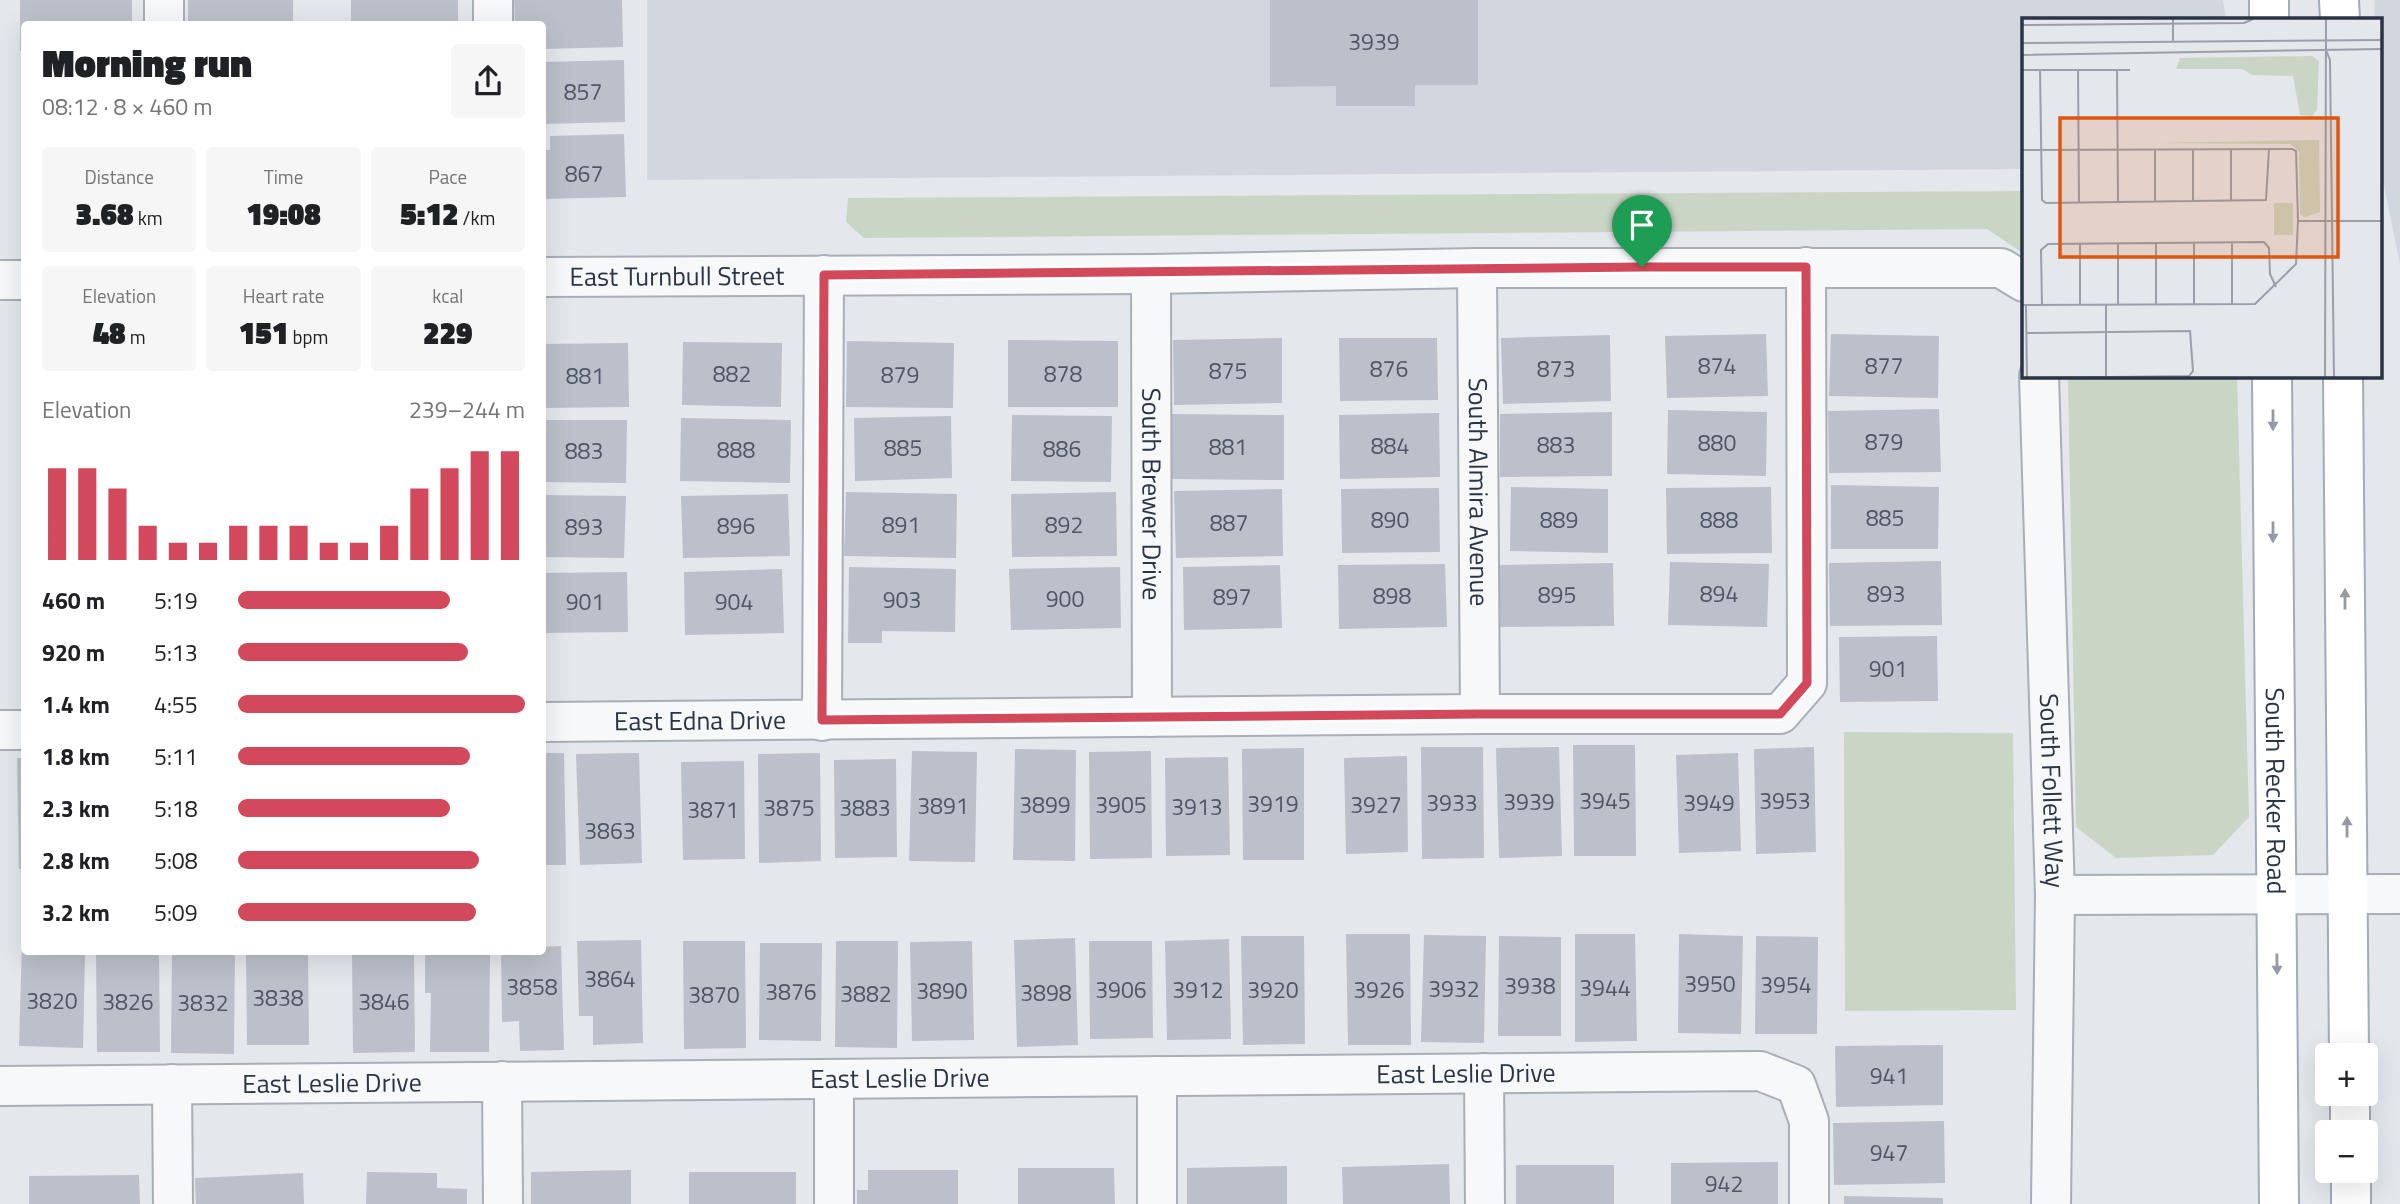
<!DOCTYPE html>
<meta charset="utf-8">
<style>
body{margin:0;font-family:"Titillium Web",sans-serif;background:#f6f6f6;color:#202124;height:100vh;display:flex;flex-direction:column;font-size:26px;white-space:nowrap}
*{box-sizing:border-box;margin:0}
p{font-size:23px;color:#757577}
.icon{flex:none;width:38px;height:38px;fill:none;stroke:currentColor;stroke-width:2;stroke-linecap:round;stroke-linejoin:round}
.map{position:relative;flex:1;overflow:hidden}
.side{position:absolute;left:21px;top:21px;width:525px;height:934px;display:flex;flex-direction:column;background:#fff;border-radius:7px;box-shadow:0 7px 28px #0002}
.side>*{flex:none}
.tools{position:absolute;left:2315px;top:1043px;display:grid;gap:14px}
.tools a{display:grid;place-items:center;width:63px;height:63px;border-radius:7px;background:#fff;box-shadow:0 7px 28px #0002;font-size:35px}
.pin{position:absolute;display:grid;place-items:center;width:60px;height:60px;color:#fff;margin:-72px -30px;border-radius:50% 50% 50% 0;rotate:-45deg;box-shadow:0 0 7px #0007}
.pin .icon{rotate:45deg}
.round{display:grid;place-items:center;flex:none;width:74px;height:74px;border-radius:7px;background:#f6f6f6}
.head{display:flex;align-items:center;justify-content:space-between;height:119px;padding:0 21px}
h1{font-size:38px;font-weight:800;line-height:52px}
.stats{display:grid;grid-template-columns:repeat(3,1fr);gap:10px;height:119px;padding:7px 21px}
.stats div{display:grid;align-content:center;border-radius:7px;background:#f6f6f6;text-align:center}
.stats b{font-size:30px;font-weight:800}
.stats small{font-size:19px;font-weight:400}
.stats p{font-size:19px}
.chart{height:196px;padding:14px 21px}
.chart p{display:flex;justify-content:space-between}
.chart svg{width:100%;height:126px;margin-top:7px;stroke:#d1495b;stroke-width:6}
ul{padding:0 21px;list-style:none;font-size:23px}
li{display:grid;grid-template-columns:112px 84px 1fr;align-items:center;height:52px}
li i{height:18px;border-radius:9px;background:#d1495b}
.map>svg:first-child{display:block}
.built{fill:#d2d6de}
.green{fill:#c9d6c5}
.building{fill:#bbc0ca}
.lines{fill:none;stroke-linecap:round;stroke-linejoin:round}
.minor-casing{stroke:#a9aeb7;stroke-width:42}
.major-casing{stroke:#a3abb8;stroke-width:42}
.minor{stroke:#f7f8fa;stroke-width:38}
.major{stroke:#fff;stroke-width:38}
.oneway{fill:#959aa2}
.route-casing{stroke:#fff;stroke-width:14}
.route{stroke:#d1495b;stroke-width:9}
.labels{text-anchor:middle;stroke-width:5;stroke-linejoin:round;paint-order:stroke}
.number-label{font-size:23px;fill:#4f5766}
.street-label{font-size:26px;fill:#2b3445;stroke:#f4f6f9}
.inset-road{fill:none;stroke:#9a9fa9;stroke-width:2}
.view{fill:#df570f;fill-opacity:0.15;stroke:#df570f;stroke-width:3.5}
.inset-edge{fill:none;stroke:#2b3445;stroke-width:3.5}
</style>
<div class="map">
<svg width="2400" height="1204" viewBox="0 0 2400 1204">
<rect width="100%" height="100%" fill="#e4e7ec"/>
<path class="built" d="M647 0H2223L2226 19H2024V169L647 180Z
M2375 0H2400V264L2381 171V19H2374Z"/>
<path class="green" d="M2024 191V254L1987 229 864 238 846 222 848 198Z
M2068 376H2237L2249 817 2213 855 2116 858 2076 827Z
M1844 732 2013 733 2016 1010 1845 1011Z"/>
<path class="building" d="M20 0H132V24H24V51H20Z
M188 0H293V24H188Z
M351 0H458V24H351Z
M514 0H622L623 47 542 49V24H515Z
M1270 0H1478V85H1415V106H1336V86L1270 87Z
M624 60 625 122 542 124V62Z
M624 134 626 197 542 199V150H550V136Z
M1766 334 1768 396 1667 398 1665 336Z
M1831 334 1939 336 1938 398 1829 396Z
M1610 335 1611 401 1503 404 1501 338Z
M1282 338V403L1174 405 1173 340Z
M1339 338H1437L1438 400 1340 401Z
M1008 340 1118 341V407H1008Z
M847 341 954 343 953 408 846 407Z
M683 342 782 343 781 407 682 405Z
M628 343 629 407 542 408V344Z
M1939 409 1941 472 1829 473 1828 411Z
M1668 410 1767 412 1766 476 1667 474Z
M1612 412V476L1500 477V414Z
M1439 413 1440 477 1340 479 1339 415Z
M1172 414 1284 415V480L1172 479Z
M1012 415 1112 416 1111 482 1011 481Z
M951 416 952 478 855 481 854 418Z
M681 418 791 420 790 483 680 481Z
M542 420H627L626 483 542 482Z
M1831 485 1939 487 1938 549H1831Z
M1511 487 1608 489V553L1510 551Z
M1771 487 1772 553 1667 554 1666 488Z
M1439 488 1440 552 1342 553 1341 489Z
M1282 489 1283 556 1176 558 1174 491Z
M846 492 957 494 956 558 844 556Z
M1116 492 1117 556 1012 557 1011 494Z
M788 494 790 556 683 558 681 496Z
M542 495 626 496 624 558 542 557Z
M1941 561 1942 625 1830 626 1829 563Z
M1670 562 1769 564 1767 627 1668 625Z
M1613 563 1614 626 1500 627V565Z
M1445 564 1447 627 1339 629 1338 565Z
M1280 565 1282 628 1184 630 1183 567Z
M849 567 956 569 955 632 882 631V643H848Z
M1120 567 1121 628 1011 630 1009 569Z
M782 569 784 633 685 635 684 572Z
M627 572 628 632 542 633V573Z
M1937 636 1938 701 1840 702 1839 637Z
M1573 745H1635L1636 856H1574Z
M1421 747H1483L1484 858 1422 859Z
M1559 747 1562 856 1499 858 1496 748Z
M1814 747 1816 852 1756 854 1754 749Z
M1304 748V860H1243L1242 749Z
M1015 749 1076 750 1075 861 1013 860Z
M912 751 977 752 975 862 909 861Z
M1151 751 1152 858 1090 859 1089 752Z
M542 753H564L566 865H542Z
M639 753 642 863 580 865 576 754Z
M820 753 821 861 759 863 758 754Z
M1738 753 1741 851 1679 853 1676 755Z
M1407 756 1408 852 1346 854 1344 758Z
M1228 757 1230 855 1166 856 1165 758Z
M17 758H24V869H19Z
M896 759 897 857 835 858 834 760Z
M744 761 745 859 683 860 681 762Z
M1346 934H1410L1411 1045H1348Z
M1575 934H1635L1637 1041 1575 1042Z
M1679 934 1743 936 1741 1034 1678 1033Z
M1424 935 1486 936 1484 1043 1421 1042Z
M1241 936H1304L1305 1044 1243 1045Z
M1499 936 1561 937V1036H1498Z
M1756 936 1818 937 1817 1034H1755Z
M1075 938 1078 1045 1017 1047 1014 940Z
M1229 939 1231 1039 1167 1040 1165 941Z
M641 940 643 1043 593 1045V1016H579L577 941Z
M683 941H745L746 1048 684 1049Z
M836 941H898L897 1048 835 1047Z
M972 941 974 1040 912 1041 910 942Z
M1089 941H1152L1153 1038 1090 1039Z
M22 942H24V952H59V954L85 955 83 1048 19 1046Z
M760 943H822L821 1041 759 1040Z
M561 946 564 1050 520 1051 519 1021 502 1022 501 952H542V947Z
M96 952H159L160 1052H97Z
M172 952H235L234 1054 171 1053Z
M246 952H308L309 1045H247Z
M352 952H414L415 1052 353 1053Z
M425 952H490L489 1052H430L431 993H425Z
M1943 1045V1105L1836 1107 1835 1046Z
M1944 1121 1945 1183 1834 1185 1833 1123Z
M1778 1162V1204H1671V1163Z
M1449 1164 1450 1204H1343L1342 1167Z
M1516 1165H1614V1204H1516Z
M1287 1166V1204H1187V1168Z
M1018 1168H1114L1115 1204H1018Z
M631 1170V1204H531V1172Z
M868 1170H958V1204H857V1190H868Z
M367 1172 437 1173V1188L467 1189V1204H366Z
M689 1172H796V1204H689Z
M303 1173 304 1204H196L195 1178Z
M139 1175 140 1204H29V1176Z
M1844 1196 1943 1198V1204H1844Z"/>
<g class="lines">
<g class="minor-casing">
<g id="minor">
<path d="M164 0V24"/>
<path d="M493 0V24"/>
<path id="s1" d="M1477 268 1480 714"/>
<path id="s2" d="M1151 274 1152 717"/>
<path id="s3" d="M542 277 1151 274 1477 268H2001L2024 282"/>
<path d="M0 280H24"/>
<path id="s4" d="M2039 376 2055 895 2051 1204"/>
<path d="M822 721 824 275"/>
<path id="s5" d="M542 722 1480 714H1780L1807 683 1806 267"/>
<path d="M0 730H24"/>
<path d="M2055 895 2400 894"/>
<path d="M1484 1073 1485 1204"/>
<path d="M1157 1076V1204"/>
<path d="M502 1081 503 1204"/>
<path d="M172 1084 173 1204"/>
<path id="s6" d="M0 1086 1760 1071 1796 1085 1809 1121V1204"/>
<path d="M834 1204V1079"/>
</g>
</g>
<g class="major-casing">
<g id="major">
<path d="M2269 0V19"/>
<path d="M2339 0 2340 19"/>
<path id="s7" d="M2272 376 2279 1204"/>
<path d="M2343 376 2349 1055"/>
<path d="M2350 1094V1132"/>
<path d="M2351 1171V1204"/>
</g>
</g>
<use href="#minor" class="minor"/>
<use href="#major" class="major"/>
</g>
<defs><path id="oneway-solid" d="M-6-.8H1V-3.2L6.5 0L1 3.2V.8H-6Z" transform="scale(1.75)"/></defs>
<g class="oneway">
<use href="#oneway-solid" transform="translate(2273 420) rotate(90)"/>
<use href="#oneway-solid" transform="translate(2273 532) rotate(90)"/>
<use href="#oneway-solid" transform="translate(2345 599) rotate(-90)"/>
<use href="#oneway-solid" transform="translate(2347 827) rotate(-90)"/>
<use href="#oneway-solid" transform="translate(2277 964) rotate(89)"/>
</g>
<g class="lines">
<g class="route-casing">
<path id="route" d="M1642 267H1806L1807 683 1780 714H1480L822 720 824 275Z"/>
</g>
<use href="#route" class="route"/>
</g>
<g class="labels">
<g class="number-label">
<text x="1374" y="50">3939</text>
<text x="583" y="100">857</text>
<text x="584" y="182">867</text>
<text x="1717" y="374">874</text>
<text x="1884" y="374">877</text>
<text x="1389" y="377">876</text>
<text x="1556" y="377">873</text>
<text x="1228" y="379">875</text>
<text x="732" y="382">882</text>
<text x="1063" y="382">878</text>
<text x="900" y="383">879</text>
<text x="585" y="384">881</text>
<text x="1884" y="450">879</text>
<text x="1717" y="451">880</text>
<text x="1556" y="453">883</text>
<text x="1390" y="454">884</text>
<text x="1228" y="455">881</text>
<text x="903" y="456">885</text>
<text x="1062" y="457">886</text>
<text x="736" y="458">888</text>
<text x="584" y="459">883</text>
<text x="1885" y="526">885</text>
<text x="1390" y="528">890</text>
<text x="1559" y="528">889</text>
<text x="1719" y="528">888</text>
<text x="1229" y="531">887</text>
<text x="901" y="533">891</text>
<text x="1064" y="533">892</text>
<text x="736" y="534">896</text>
<text x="584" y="535">893</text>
<text x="1719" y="602">894</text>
<text x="1886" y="602">893</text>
<text x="1557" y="603">895</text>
<text x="1392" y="604">898</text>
<text x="1232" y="605">897</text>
<text x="1065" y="607">900</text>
<text x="902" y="608">903</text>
<text x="585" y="610">901</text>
<text x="734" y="610">904</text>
<text x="1888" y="677">901</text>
<text x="1605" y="809">3945</text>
<text x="1785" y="809">3953</text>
<text x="1529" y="810">3939</text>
<text x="1452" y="811">3933</text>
<text x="1709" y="811">3949</text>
<text x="1273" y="812">3919</text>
<text x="1045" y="813">3899</text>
<text x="1121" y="813">3905</text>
<text x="1376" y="813">3927</text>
<text x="943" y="814">3891</text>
<text x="1197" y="815">3913</text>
<text x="789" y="816">3875</text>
<text x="865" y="816">3883</text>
<text x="713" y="818">3871</text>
<text x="610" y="839">3863</text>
<text x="610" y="987">3864</text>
<text x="1710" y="992">3950</text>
<text x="1786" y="993">3954</text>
<text x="1530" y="994">3938</text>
<text x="532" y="995">3858</text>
<text x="1605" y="996">3944</text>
<text x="1454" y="997">3932</text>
<text x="1121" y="998">3906</text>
<text x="1198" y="998">3912</text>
<text x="1273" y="998">3920</text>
<text x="1379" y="998">3926</text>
<text x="942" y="999">3890</text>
<text x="791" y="1000">3876</text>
<text x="1046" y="1001">3898</text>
<text x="866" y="1002">3882</text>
<text x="714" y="1003">3870</text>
<text x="278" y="1006">3838</text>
<text x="52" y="1009">3820</text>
<text x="128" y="1010">3826</text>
<text x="384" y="1010">3846</text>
<text x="203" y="1011">3832</text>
<text x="1889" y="1084">941</text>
<text x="1889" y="1161">947</text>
<text x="1724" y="1192">942</text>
</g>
<g class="street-label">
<text dy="9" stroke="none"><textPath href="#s3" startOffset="135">East Turnbull Street</textPath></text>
<text dy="9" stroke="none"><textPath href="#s1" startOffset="224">South Almira Avenue</textPath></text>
<text dy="9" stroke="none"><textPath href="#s2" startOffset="220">South Brewer Drive</textPath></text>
<text dy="9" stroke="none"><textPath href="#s5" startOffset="158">East Edna Drive</textPath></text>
<text dy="9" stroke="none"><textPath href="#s4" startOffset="415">South Follett Way</textPath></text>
<text dy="9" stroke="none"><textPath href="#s7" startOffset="415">South Recker Road</textPath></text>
<text dy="9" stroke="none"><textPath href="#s6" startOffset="1466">East Leslie Drive</textPath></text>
<text dy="9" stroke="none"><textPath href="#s6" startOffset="900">East Leslie Drive</textPath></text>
<text dy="9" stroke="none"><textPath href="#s6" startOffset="332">East Leslie Drive</textPath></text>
</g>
</g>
<g transform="translate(2022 18)">
<rect width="360" height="360" fill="#e4e7ec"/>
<path d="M290 38 297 43 295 92 290 98 278 97 271 58 230 57 220 51H154L158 40ZM297 122 298 194 283 199 278 196 277 133 268 126 136 125ZM252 185H271V217H252Z" fill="#c9d6c5"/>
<path class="inset-road" d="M151 1V24M0 7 222 5 231 1M0 25 361 22M304 32 308 42 312 360M0 37 361 31M95 51 96 183M0 52H108M18 52 20 182 24 185 244 182 247 131M56 52 57 184M171 131V183M209 131V182M0 132 270 131 274 133 276 203 274 246 233 286 0 287M133 183V132M276 203H361M172 224V287M210 224V287M58 225V287M96 225V287M4 287 5 360M20 287 19 232 26 226 242 224 247 230 248 256 254 269M84 287V360M134 287V225M5 315 168 313 171 353 167 358 5 360M303 360 304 1"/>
<path class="view" d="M38 100H316V239H38Z"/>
<rect width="360" height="360" class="inset-edge"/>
</g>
</svg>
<div class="tools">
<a>+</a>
<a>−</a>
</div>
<div class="pin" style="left:1642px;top:267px;background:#1e9e55"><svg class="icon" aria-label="arrive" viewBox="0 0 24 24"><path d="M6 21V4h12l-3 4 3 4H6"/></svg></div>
<section class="side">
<div class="head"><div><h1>Morning run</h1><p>08:12 · 8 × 460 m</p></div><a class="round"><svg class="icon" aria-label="share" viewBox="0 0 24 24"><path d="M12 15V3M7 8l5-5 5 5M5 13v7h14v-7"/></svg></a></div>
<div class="stats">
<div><p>Distance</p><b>3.68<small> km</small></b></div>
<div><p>Time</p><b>19:08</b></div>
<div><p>Pace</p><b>5:12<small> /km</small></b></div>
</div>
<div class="stats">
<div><p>Elevation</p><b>48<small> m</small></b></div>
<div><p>Heart rate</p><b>151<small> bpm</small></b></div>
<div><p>kcal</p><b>229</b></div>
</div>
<div class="chart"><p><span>Elevation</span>239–244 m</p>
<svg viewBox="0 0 160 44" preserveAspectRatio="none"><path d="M5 44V12M15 44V12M25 44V19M35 44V32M45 44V38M55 44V38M65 44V32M75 44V32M85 44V32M95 44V38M105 44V38M115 44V32M125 44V19M135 44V12M145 44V6M155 44V6"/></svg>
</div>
<ul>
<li><b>460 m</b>5:19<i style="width:74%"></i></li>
<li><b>920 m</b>5:13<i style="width:80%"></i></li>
<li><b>1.4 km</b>4:55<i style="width:100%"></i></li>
<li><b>1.8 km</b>5:11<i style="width:81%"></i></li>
<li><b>2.3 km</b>5:18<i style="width:74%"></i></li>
<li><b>2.8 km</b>5:08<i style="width:84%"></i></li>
<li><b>3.2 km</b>5:09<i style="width:83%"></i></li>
</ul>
</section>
</div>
